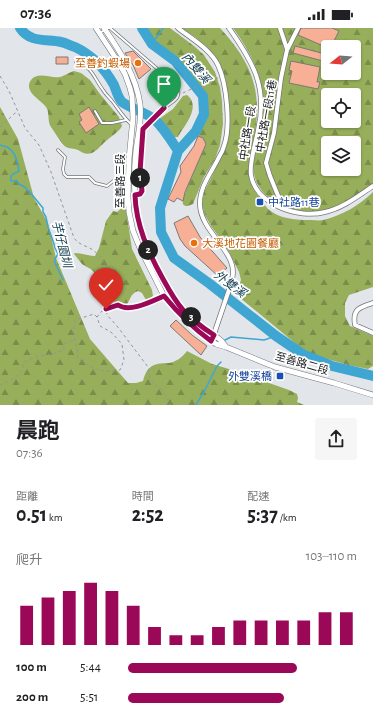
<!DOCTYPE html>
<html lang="zh-TW">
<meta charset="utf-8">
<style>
body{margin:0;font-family:"Alegreya Sans","Noto Sans TC",sans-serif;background:#f6f6f6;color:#202124;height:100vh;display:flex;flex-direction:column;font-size:15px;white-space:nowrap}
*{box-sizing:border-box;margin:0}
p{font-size:13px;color:#757577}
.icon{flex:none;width:22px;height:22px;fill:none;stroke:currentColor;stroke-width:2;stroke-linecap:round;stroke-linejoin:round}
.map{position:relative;height:377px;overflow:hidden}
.drawer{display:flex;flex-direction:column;background:#fff;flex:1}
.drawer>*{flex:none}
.needle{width:26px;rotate:253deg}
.fabs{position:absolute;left:321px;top:12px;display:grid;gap:8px}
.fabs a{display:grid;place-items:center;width:40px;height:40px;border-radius:4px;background:#fff;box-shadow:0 1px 3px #0004;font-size:20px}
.pin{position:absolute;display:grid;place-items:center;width:34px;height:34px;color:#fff;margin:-41px -17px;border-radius:50% 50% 50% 0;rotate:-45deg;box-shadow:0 0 4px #0007}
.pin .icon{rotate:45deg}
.km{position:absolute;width:20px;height:20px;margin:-10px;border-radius:50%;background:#222;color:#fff;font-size:11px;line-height:20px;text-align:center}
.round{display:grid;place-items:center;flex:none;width:42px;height:42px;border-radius:4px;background:#f6f6f6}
.headline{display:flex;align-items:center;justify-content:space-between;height:68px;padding:0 16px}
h1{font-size:22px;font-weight:700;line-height:30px}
.metrics{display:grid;grid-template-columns:repeat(3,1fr);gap:6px;height:68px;padding:4px 16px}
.metrics div{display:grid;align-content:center}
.metrics b{font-size:20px;font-weight:700}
.metrics small{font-size:11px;font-weight:400}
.metrics p{font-size:11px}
.chart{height:112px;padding:8px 16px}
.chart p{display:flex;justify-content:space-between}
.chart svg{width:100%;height:72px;margin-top:4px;stroke:#9b0857;stroke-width:6}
ul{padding:0 16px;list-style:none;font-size:13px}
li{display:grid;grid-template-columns:64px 48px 1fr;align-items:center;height:30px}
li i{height:10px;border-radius:5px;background:#9b0857}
.status{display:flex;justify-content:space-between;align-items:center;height:28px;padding:0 20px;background:#fff;direction:ltr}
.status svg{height:11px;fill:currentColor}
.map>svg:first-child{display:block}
.forest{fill:url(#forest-firs);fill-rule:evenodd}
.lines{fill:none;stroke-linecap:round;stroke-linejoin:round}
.stream{stroke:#3fa6d2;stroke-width:1.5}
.river{stroke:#3fa6d2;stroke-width:10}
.building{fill:#f7b096;stroke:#7d7876}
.service-casing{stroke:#73777a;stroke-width:3.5}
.minor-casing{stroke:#73777a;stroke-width:5.5}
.tertiary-casing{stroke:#73777a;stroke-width:6}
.path{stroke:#939699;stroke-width:1;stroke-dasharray:3 3;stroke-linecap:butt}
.service{stroke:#fff;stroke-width:2}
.minor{stroke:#fff;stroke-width:4}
.tertiary{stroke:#fff;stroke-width:5}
.route-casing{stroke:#fff;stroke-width:8}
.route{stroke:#9b0857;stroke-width:5}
.food-dot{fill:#e8710a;stroke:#fff;stroke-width:1.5}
.transit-dot{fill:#1a4fb4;stroke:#fff;stroke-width:1.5}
.labels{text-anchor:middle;stroke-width:3.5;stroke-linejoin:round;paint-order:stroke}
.food-label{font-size:11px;fill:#c56008;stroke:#fff;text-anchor:end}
.street-label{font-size:11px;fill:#181a1b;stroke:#fff}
.transit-label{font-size:11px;fill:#164399;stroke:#fff;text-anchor:start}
.water-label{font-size:12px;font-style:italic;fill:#113e50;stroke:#fff}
</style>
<div class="status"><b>07:36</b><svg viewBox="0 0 49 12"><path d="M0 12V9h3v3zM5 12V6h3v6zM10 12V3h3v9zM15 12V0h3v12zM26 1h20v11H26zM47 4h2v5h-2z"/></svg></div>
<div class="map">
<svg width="373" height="377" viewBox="0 0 373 377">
<defs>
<pattern id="forest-firs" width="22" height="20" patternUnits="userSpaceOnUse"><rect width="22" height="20" fill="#97ae5a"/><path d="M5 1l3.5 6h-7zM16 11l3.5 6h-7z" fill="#7a8d4a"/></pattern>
</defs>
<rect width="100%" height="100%" fill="#e2e6ea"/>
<path class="forest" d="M144 0H170L194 18 204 27 215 44 220 59 222 73 223 96 220 117 215 131 204 149 193 176 188 178C186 178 184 178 183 176 180 171 203 124 206 116L203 110 198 108 199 102 203 94 205 86 206 78V70L201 61 175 29 153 11 147 5Z
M181 0H220C252 35 263 63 254 111 252 125 247 141 252 156 253 161 257 166 261 171 263 174 265 178 268 181 279 191 297 192 311 192 315 192 319 193 323 192 341 188 360 177 373 164V259L349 267 345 275V288L350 298 373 308V338L368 341 348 337 307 325 239 269 238 260 241 252 239 244 227 220 211 198 205 187 202 177 204 164 226 119 228 107 230 96V87L225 49 220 38 208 20 195 9Z
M233 0H373V156C365 161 358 166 350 171 346 173 342 177 337 178 325 183 311 185 298 183 279 179 258 167 254 146 251 133 258 120 260 108 269 64 259 36 233 0ZM328 19H354V45H328ZM328 67H354V93H328ZM328 115H354V141H328Z
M74 43 81 45 90 52 100 66 119 89 122 98C119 104 111 108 106 113 101 117 98 122 92 125 86 127 83 125 78 122 74 120 69 121 66 119 62 117 54 103 51 99 47 93 50 85 46 79 41 72 23 64 31 52 38 43 51 51 60 49 64 48 70 44 74 43Z
M187 67C201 78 186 96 179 107L178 109H174L159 93V91L173 81 183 68Z
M0 79 18 111 34 170 48 195 56 230 90 311 128 355H136L143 353C147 339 151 336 166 335 169 335 172 335 175 333 180 331 184 327 187 323L212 336 229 341 289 362 297 366 298 370 297 374 304 377H0Z
M124 178 126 182 132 221 152 262 153 268 149 272H146L142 265 138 263C129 266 131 273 126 277 99 273 107 259 93 243 90 240 86 239 82 236 79 233 77 229 74 226L75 225C82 225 88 228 95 228L99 220 106 193 113 183 117 184Z"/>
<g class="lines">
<path class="stream" d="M152 16 163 0
M0 117C2 118 5 118 7 119 15 123 18 135 19 143L13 146 11 148V153H17L19 156 25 159 27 162 29 163 43 180V184L46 189 48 199 54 216 55 220 58 226 55 231V235L63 252
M225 312 231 309 264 312 276 308
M196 377 205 362 217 338 221 334"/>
<path class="river" d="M20 0C30 15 46 11 61 14 66 15 71 18 75 19 92 27 105 41 114 57 116 62 118 70 122 74 130 80 146 85 154 91 164 100 171 112 178 123
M142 0 152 16 175 33 203 68 204 86 196 103 178 123 160 180 161 204 174 230 210 256 276 308 304 327 332 338 373 348"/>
</g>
<path class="building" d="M301 0H332L339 3 331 19H328V20L298 7Z
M295 18 325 26 323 33 293 25Z
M133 23 151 41 139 51 133 37 125 25Z
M56 29H68V36H56Z
M291 33 320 39 317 54H320L318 61 289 55 292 43 289 42Z
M89 79 99 96 86 105 79 94 82 92 79 86Z
M198 108 203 110 206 116 185 164 183 173 177 170 174 174 168 171 181 144 180 138 194 118Z
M188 188 200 209 227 240 218 248 185 218 180 211 174 195Z
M176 292 192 307 207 318 201 327 170 298Z"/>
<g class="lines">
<g class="service-casing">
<path id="service" d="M100 5 108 0H110L175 56C184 69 174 73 164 80
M76 34C92 38 94 50 103 62 106 67 110 70 113 74 119 82 124 90 131 96
M95 83 102 95H112L126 92
M58 122 65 129 63 141 64 146 67 149H89L95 155 107 158 117 150 127 151"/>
</g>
<g class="minor-casing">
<path id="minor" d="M178 0C192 11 210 21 218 37 227 56 231 99 224 118 223 122 221 126 219 129 212 144 199 159 200 177 201 203 233 221 233 244 233 247 232 251 232 253L213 309
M229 0C253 34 268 59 258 102 256 114 249 135 251 147 256 177 299 191 325 184 343 180 358 168 373 158
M280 0 287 21
M280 179 279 170 270 148 266 135 274 105 281 50 287 22 298 0
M373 275C360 279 352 281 355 297L373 305"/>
</g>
<g class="tertiary-casing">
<path id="tertiary" d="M96 0 115 29 125 46 130 60 132 68 133 90 129 131 128 169 129 184 133 203 140 220 164 268 179 285 200 305 216 316 226 319 275 339 334 355 373 367
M104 0C120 23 136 48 140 76 142 92 138 107 136 122 133 151 133 181 143 209 151 232 167 263 183 281 188 287 194 292 200 298 206 303 212 306 218 310 221 312 224 316 226 319"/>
</g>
<path class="path" d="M0 48 9 63 25 100 39 117 51 144 74 210C79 217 87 218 93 222 101 228 106 238 111 245L106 274 107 287 117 298 148 339 150 350 154 356 163 363 170 377
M183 65 210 52 218 50
M0 99 15 85H18
M145 99 161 83
M140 166 141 163 140 145
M97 289 94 286 75 292C74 299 73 304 75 311 76 319 79 323 77 330 91 341 102 346 120 342L124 332 122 316 111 304 100 298 97 289 102 283 118 277C129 284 148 275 160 270
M0 357 15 350 22 343 24 334 36 329 53 326 64 322V316L74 312"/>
<use href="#service" class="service"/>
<use href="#minor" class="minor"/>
<use href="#tertiary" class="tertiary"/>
</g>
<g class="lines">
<g class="route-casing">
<path id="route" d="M106 281 118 277C130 285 152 273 164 268 178 285 193 300 211 313L214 307C203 300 192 292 183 282 175 273 169 262 163 251 148 224 136 197 135 167L140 166 142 163 140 144 143 101 164 80"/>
</g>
<use href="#route" class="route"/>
</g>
<g class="food-dot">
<circle cx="138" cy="35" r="4"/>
<circle cx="194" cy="215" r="4"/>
</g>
<g class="transit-dot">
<rect x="256" y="170" width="8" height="8" rx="2"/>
<rect x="276" y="344" width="8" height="8" rx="2"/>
</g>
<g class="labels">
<g class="food-label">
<text x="130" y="39">至善釣蝦場</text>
<text x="202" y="219" text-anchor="start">大溪地花園餐廳</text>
</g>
<g class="street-label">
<text transform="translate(266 88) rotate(-80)" y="4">中社路一段11巷</text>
<text transform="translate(247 105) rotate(-81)" y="4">中社路一段</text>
<text transform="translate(120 153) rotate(-90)" y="4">至善路三段</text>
<text transform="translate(302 335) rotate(16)" y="4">至善路二段</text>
</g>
<g class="transit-label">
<text x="268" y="178">中社路11巷</text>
<text x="272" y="352" text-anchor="end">外雙溪橋</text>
</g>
<g class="water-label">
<text transform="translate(196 40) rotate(49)" y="4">內雙溪</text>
<text transform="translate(62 216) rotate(76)" y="4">芋仔園圳</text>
<text transform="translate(230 256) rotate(37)" y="4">外雙溪</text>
</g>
</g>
</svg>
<div class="fabs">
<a><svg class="needle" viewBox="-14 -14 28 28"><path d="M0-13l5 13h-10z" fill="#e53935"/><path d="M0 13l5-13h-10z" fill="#757577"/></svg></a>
<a><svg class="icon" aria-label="locate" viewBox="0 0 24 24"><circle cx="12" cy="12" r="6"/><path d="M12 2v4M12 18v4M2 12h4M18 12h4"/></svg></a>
<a><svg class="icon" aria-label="layers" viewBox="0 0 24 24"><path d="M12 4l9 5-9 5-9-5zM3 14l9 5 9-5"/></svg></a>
</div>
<div class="pin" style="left:164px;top:80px;background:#1e9e55"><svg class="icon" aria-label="arrive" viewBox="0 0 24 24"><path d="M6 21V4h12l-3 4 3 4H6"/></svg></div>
<div class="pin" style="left:106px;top:281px;background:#d93025"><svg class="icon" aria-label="check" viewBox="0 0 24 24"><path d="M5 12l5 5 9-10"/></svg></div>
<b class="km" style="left:140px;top:150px">1</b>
<b class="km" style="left:148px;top:222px">2</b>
<b class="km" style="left:191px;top:289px">3</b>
</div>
<section class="drawer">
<div class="headline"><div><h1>晨跑</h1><p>07:36</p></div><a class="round"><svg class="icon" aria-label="share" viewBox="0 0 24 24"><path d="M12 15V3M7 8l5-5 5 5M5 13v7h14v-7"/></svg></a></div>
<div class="metrics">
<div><p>距離</p><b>0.51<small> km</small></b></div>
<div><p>時間</p><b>2:52</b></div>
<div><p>配速</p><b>5:37<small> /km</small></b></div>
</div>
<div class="chart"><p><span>爬升</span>103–110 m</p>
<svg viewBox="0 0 160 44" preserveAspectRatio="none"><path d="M5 44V20M15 44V15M25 44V11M35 44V6M45 44V11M55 44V20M65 44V33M75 44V38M85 44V38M95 44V33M105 44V29M115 44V29M125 44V29M135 44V29M145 44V24M155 44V24"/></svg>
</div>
<ul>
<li><b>100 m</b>5:44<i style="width:74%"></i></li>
<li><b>200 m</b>5:51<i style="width:68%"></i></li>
</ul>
</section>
